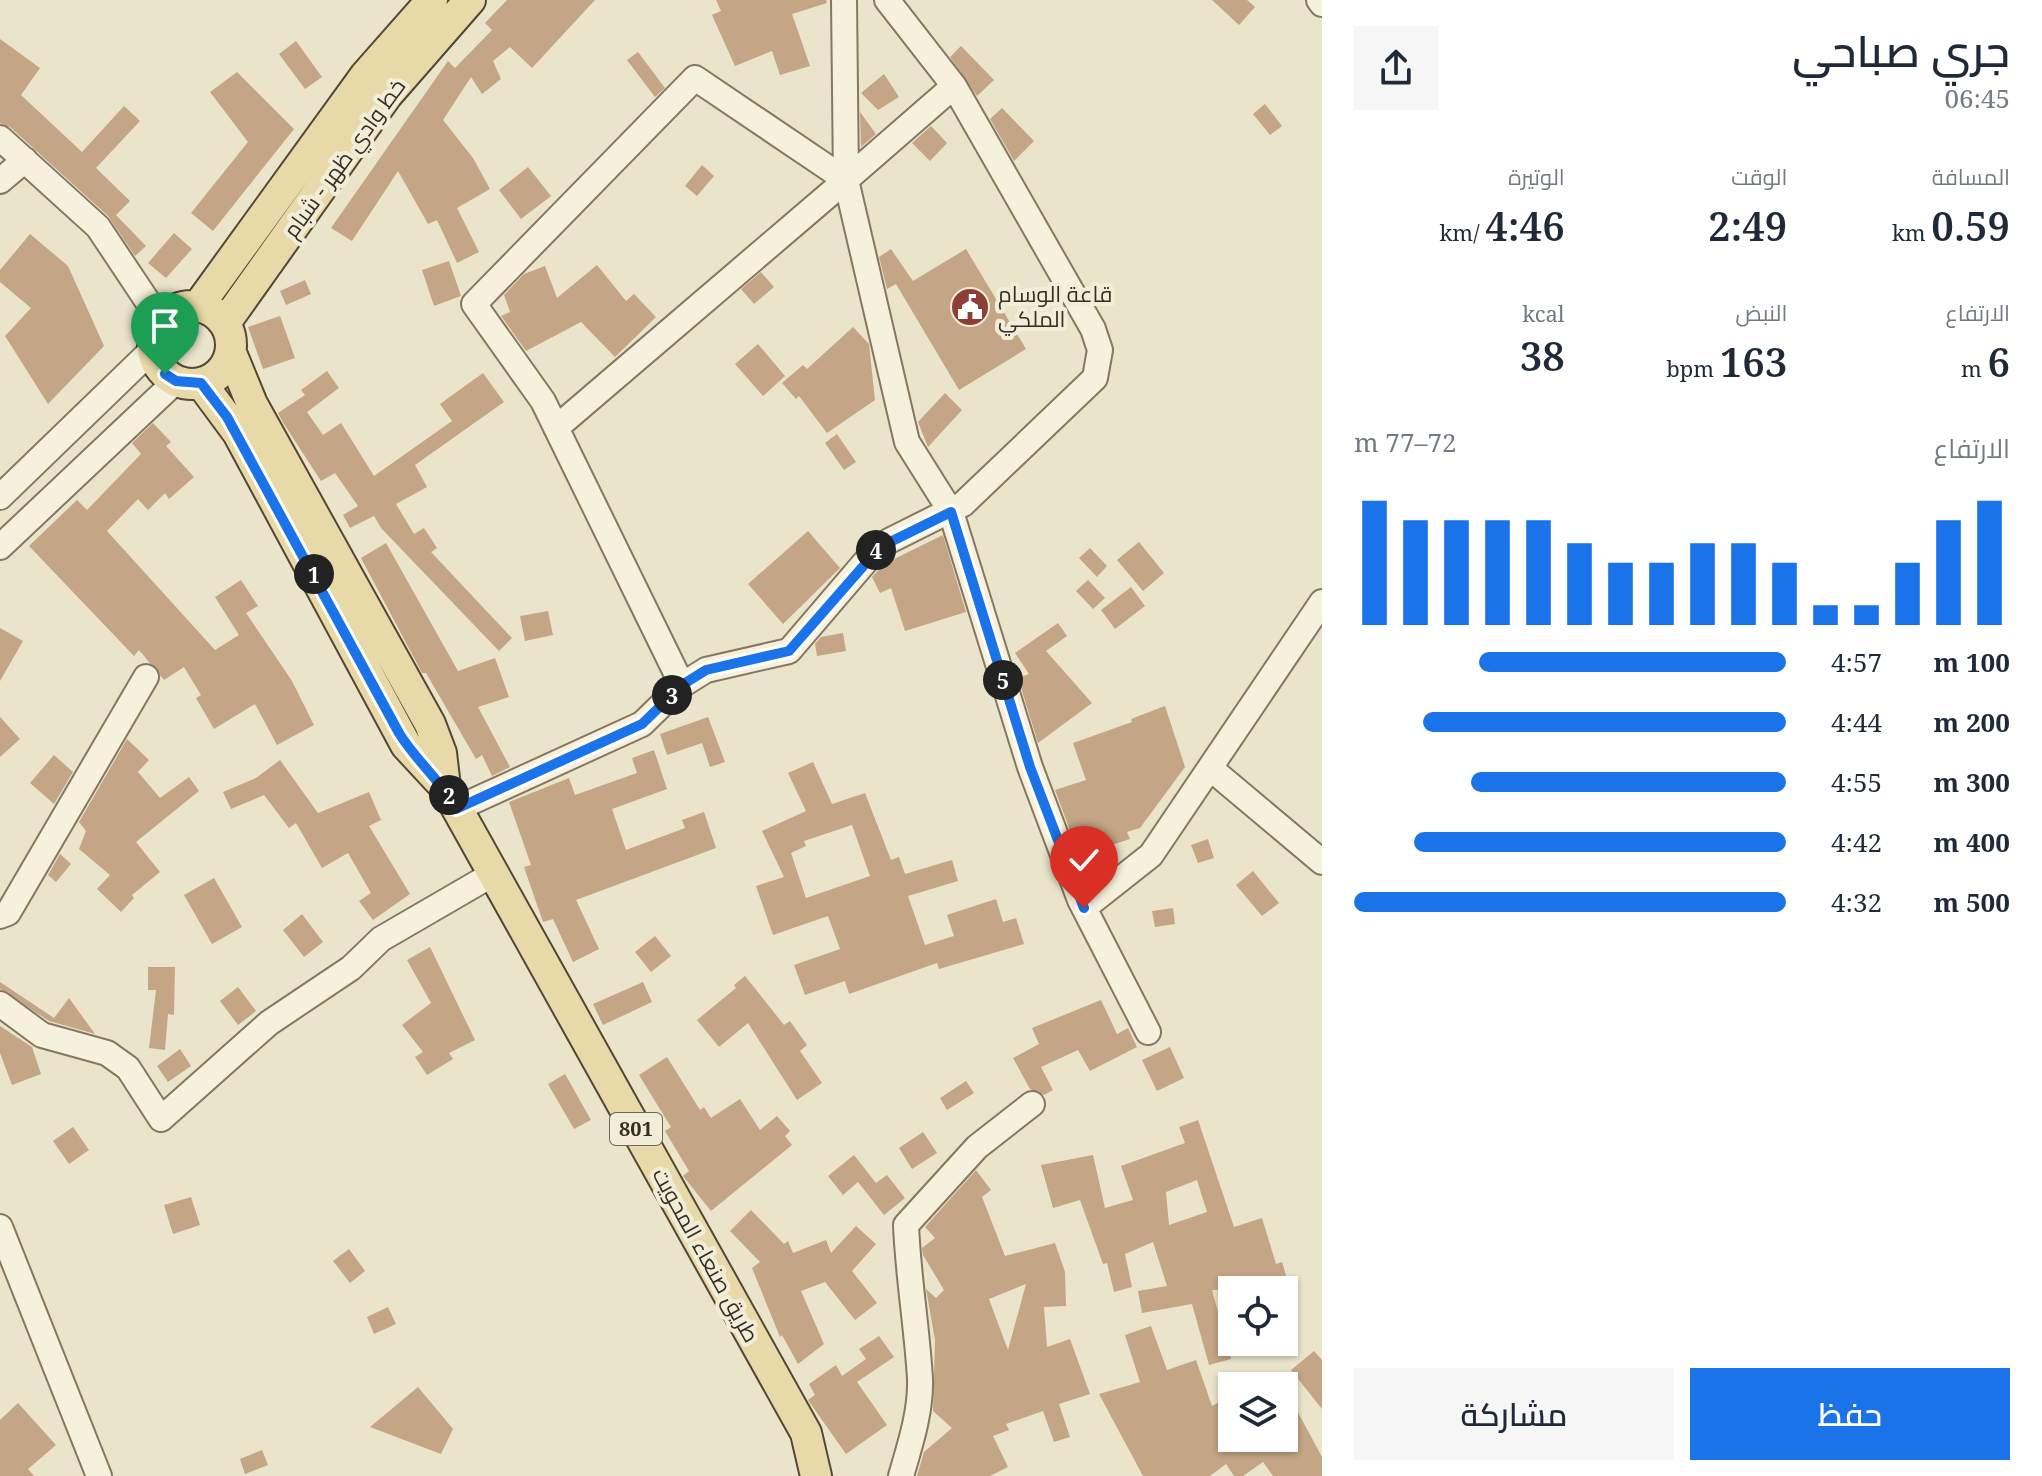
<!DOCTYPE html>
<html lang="ar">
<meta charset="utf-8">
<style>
body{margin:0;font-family:"Noto Serif",Cairo,serif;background:#f6f6f7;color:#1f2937;direction:rtl;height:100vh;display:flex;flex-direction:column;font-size:30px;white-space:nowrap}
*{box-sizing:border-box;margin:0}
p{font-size:26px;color:#747a83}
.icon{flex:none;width:44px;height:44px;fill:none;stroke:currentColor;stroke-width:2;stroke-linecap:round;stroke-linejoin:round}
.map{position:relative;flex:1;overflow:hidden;direction:ltr}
.panel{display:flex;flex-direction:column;background:#fff;width:720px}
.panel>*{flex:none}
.buttons{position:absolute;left:1218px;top:1276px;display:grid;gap:16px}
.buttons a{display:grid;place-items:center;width:80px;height:80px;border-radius:0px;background:#fff;box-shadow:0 2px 6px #0004;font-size:40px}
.pin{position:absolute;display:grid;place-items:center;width:68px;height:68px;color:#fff;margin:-82px -34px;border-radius:50% 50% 50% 0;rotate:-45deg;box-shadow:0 0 8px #0007}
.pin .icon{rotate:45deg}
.km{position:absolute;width:40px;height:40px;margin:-20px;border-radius:50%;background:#222;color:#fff;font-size:22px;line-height:40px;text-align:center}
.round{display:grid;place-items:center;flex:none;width:84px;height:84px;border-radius:0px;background:#f6f6f7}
.head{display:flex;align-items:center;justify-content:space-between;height:136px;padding:0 32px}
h1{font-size:44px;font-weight:600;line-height:60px}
.figures{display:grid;grid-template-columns:repeat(3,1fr);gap:12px;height:136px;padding:8px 32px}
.figures div{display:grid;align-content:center}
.figures b{font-size:40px;font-weight:600}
.figures small{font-size:22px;font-weight:400}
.figures p{font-size:22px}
.chart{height:224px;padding:16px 32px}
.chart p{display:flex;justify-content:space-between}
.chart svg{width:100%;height:144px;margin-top:8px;stroke:#1a73e8;stroke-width:6}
.button{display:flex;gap:16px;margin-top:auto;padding:16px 32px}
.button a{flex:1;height:92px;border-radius:0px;background:#1a73e8;color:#fff;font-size:32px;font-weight:600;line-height:92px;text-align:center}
.button a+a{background:#f6f6f7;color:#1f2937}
ul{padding:0 32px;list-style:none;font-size:26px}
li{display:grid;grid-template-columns:128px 96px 1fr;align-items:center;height:60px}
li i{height:20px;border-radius:10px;background:#1a73e8}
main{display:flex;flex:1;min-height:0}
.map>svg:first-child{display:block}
.building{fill:#c4a585;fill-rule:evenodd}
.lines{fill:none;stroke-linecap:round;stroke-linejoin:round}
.minor-casing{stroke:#857761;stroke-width:28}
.major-casing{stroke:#544634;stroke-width:34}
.minor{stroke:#f6f1dd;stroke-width:24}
.major{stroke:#e8daa8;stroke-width:30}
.route-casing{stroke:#fff;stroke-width:16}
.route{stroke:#1a73e8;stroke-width:10}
.labels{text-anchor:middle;stroke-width:8;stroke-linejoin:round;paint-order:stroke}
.shield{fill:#f2edd9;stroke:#6f6759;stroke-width:2}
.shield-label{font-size:20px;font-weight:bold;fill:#372e22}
.street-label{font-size:22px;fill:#372e22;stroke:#f2edd9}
.poi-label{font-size:22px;fill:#372e22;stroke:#f2edd9;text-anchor:start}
</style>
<main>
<section class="panel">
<div class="head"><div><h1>جري صباحي</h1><p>06:45</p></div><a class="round"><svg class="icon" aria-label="share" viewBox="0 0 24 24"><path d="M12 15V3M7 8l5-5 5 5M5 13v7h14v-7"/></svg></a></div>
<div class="figures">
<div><p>المسافة</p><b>0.59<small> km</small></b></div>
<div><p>الوقت</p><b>2:49</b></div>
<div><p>الوتيرة</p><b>4:46<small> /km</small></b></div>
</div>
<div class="figures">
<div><p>الارتفاع</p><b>6<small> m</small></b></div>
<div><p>النبض</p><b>163<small> bpm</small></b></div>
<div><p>kcal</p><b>38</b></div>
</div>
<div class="chart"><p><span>الارتفاع</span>72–77 m</p>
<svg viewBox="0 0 160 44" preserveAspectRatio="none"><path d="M5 44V6M15 44V12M25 44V12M35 44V12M45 44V12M55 44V19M65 44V25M75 44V25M85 44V19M95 44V19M105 44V25M115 44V38M125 44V38M135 44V25M145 44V12M155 44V6"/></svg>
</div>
<ul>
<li><b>100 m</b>4:57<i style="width:71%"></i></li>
<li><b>200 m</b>4:44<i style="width:84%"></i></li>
<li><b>300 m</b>4:55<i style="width:73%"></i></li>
<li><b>400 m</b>4:42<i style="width:86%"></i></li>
<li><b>500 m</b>4:32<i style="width:100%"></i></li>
</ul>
<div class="button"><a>حفظ</a><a>مشاركة</a></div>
</section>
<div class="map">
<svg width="1322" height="1476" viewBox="0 0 1322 1476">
<rect width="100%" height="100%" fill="#eae4cb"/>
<path class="building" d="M507 0H595L532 68 510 47 493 61 501 79 482 94 471 77 443 120 473 158 490 189 457 208 479 252 457 263 437 220 428 224 398 171 352 241 331 228 448 61 455 68 492 30 485 23Z
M716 0H826L827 3 792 14 810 66 780 75 772 51 735 66 712 15 721 11Z
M1212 0H1247L1255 7 1239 25Z
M0 39 40 68 21 95 82 152 124 106 140 121 96 168 130 201 116 215 146 246 135 256 108 216 10 127 0 123Z
M296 41 322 77 305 89 279 54Z
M961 46 994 80 977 96 950 57Z
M638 52 665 88 655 97 627 60Z
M237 72 294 129 213 231 191 213 248 142 210 92Z
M884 74 899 97 878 110 861 93Z
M1265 104 1282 126 1270 135 1253 114Z
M1002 108 1034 141 1014 161 990 119Z
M860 112 876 134 861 147Z
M931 126 947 143 930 161 912 143Z
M702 165 714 176 697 196 685 186Z
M528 167 551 196 521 219 499 190Z
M174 233 192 249 166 278 148 263Z
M30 234 68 266 104 346 48 404 5 336 31 308 0 282V270Z
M891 249 913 281 966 249 1026 349 959 390 896 284 887 289 879 257Z
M449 261 461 296 434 306 422 270Z
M597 265 626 301 634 294 656 317 615 357 581 322 526 351 501 316 510 312 504 295 524 274 545 266 557 298Z
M761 272 774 287 754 304 741 289Z
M305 280 311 294 286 305 280 291Z
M280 316 295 358 263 369 248 327Z
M853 327 869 344 875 400 827 433 799 396 796 399 782 383 803 365 807 369Z
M758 344 785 376 763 396 735 364Z
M327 371 339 388 307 412 323 435 341 423 374 476 452 421 440 404 483 373 504 402 415 465 427 487 396 504 414 534 424 528 437 548 431 552 512 638 499 651 381 528 374 516 350 528 343 515 358 506 335 473 321 481 282 421 278 413 305 395 301 390Z
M945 393 962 410 928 447 918 422Z
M153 423 171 442 166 446 194 477 169 499 165 493 148 510 138 499 107 531 215 650 239 635 215 597 241 580 258 606 246 613 292 681 314 725 277 745 255 704 214 729 196 698 201 695 184 667 164 680 139 650 134 656 29 546 77 500 87 510 141 454 132 443Z
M837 434 856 462 844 470 825 443Z
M808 531 840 568 783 624 748 584Z
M943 535 966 612 905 631 891 588 880 593 872 577 884 564Z
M1139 542 1164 573 1143 591 1117 560Z
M386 543 458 671 495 658 509 697 478 707 510 767 492 776 482 755 476 759 426 673H422L361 558Z
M1090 548 1107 566 1097 577 1079 558Z
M1088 580 1105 598 1093 609 1076 591Z
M1131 587 1145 606 1115 629 1101 610Z
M548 611 553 635 525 641 520 616Z
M1058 623 1067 636 1046 651 1092 703 1038 743 1018 678 1029 674 1015 653Z
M0 628 23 641 0 681Z
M843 633 846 651 817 656 815 644 821 637Z
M1165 706 1185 767 1140 828 1127 832 1130 839 1106 847 1113 866 1090 884 1055 790 1086 780 1073 743 1132 722 1131 719Z
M0 717 20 739 0 757Z
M708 717 725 762 710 767 702 743 667 755 660 734Z
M127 739 149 760 138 772 160 798 189 777 199 791 136 842 160 872 132 895 134 898 121 912 97 889 110 875 79 849 86 831 79 822Z
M654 750 667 789 612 809 626 850 685 828 682 820 704 812 716 848 576 900 599 949 573 962 553 919 543 922 524 867 531 865 509 802 569 778 575 795 637 773 632 758Z
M54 755 73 772 54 804 30 783Z
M280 760 318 813 369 792 381 820 369 826 410 894 373 920 359 901 371 893 348 853 322 868 296 823 289 828 264 795 231 809 223 792 256 778Z
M813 762 832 804 865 793 891 860 899 857 905 874 952 860 958 881 908 896 925 945 954 936 947 915 996 899 1003 922 1016 918 1024 944 939 969 937 963 849 994 845 981 805 995 794 965 840 949 828 916 773 935 756 886 784 877 762 831 806 811 788 773ZM852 825 870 876 806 898 791 853 806 846 804 841Z
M1208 839 1214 858 1198 863 1191 845Z
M60 854 71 864 56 882 48 875Z
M1253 871 1279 903 1262 916 1236 885Z
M214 878 242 927 212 944 184 895Z
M1173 908 1175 924 1155 927 1152 911Z
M302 914 323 942 304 957 283 930Z
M655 936 671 956 651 972 635 952Z
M430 947 475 1040 449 1053 453 1059 427 1075 415 1057 423 1052 402 1025 431 1003 407 960Z
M148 967H175L174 1015 168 1014 165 1050 149 1048 156 990H148Z
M745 976 784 1025 790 1021 807 1045 800 1051 822 1083 797 1100 748 1023 719 1047 697 1020 736 988 734 985Z
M0 982 54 1018 69 998 95 1034 49 1021 0 989Z
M643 982 652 1002 603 1025 593 1004Z
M238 987 256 1011 238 1025 220 1001Z
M1101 1000 1117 1034 1128 1028 1137 1047 1090 1071 1078 1050 1041 1067 1053 1090 1044 1095 1030 1089 1013 1058 1039 1044 1032 1028Z
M0 1026 32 1047 41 1074 12 1085 0 1053Z
M1170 1047 1184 1078 1157 1091 1142 1060Z
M180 1049 191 1066 168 1082 157 1066Z
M667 1057 700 1110 704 1107 711 1118 740 1099 760 1130 777 1116 790 1131 785 1136 792 1145 711 1211 683 1176 689 1171 665 1131 671 1127 639 1075Z
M565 1074 591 1120 574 1129 548 1084Z
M966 1081 974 1093 947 1110 940 1098Z
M1198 1120 1234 1227 1262 1218 1276 1264 1282 1262 1288 1282 1260 1290H1212L1231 1359 1209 1365 1192 1304 1142 1313 1138 1291 1167 1286 1153 1242 1125 1254 1132 1287 1114 1292 1107 1263 1103 1264 1080 1200 1053 1208 1041 1165 1093 1155 1105 1208 1133 1200 1121 1166 1185 1143 1179 1127ZM1197 1180 1207 1212 1169 1225 1166 1192Z
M73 1127 89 1150 69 1164 53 1141Z
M923 1132 937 1153 912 1169 899 1148Z
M854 1155 876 1183 887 1175 905 1198 884 1215 858 1182 843 1195 828 1176Z
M976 1170 991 1190 982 1197 1005 1256 1055 1243 1065 1272 1066 1306 1044 1307 1047 1347 1070 1339 1090 1394 1059 1404 1070 1437 1054 1442 1043 1411 1006 1424 1009 1430 993 1436 1008 1467 990 1476H917L924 1452 952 1428 933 1411 935 1340 926 1289 936 1298 944 1290 923 1255 922 1248 935 1238 925 1227ZM1026 1284 1008 1350 989 1299Z
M191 1197 200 1225 173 1234 164 1205Z
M751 1210 784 1244 788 1241 793 1253 826 1240 831 1253 856 1226 876 1244 852 1271 877 1303 855 1320 825 1282 801 1291 824 1344 798 1364 782 1335 780 1337 752 1268 760 1262 730 1231Z
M349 1249 365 1271 350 1283 333 1261Z
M388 1307 396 1324 374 1334 367 1317Z
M1151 1326 1167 1370 1196 1360 1212 1406 1219 1402 1232 1423V1438H1243L1251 1451 1270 1438H1292L1284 1424V1414L1294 1405 1322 1457V1476H1273L1263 1462 1243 1476H1234L1226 1464 1210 1476H1143L1099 1394 1140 1382 1125 1335Z
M879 1336 894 1357 857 1382 887 1425 846 1454 808 1400 815 1395 809 1384 836 1365 842 1376 866 1359 859 1349Z
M1314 1351 1322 1360V1409L1291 1370Z
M418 1387 453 1429 441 1454 370 1427Z
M18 1403 56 1445 28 1469 34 1476H0V1420Z
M262 1450 268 1465 245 1474 240 1459Z"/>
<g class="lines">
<g class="minor-casing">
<path id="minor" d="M844 0 846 180
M1319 0 1322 4
M954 86 846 180 907 442 951 512 1030 767 1080 900 1148 1032
M0 138 98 227 160 320
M0 181 25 160
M556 428 846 180
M0 497 153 349
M0 547 176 381
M682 685 543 401 474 304 695 78 846 180
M1210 768 1322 862
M456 809 642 724 682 685 706 670 789 651 872 554 889 541 963 504 1095 378 1100 350 1093 329 954 86 887 0
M1084 908 1151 855 1322 602
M0 916 8 913 146 677
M0 1004 42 1035 107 1053 128 1068 161 1119 269 1023 351 968 381 939 493 874
M0 1227 99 1476
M901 1476C910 1445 921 1412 920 1379 917 1327 908 1276 906 1225L977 1147 1032 1104"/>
</g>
<g class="major-casing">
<path id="major" d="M199 305 365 76 432 0
M153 345a39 39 0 1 1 78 0a39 39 0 1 1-78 0Z
M225 323 387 95 470 0
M231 353 252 404 430 724 441 753 445 787
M201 383 238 433 406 745 445 787 806 1433 816 1476"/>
</g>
<use href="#minor" class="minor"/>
<use href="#major" class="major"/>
</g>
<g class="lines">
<g class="route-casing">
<path id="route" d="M165 374 176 381 201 383 227 417 399 733C416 761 441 780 456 809L642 724 682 685 706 670 789 651 880 547 951 512 1030 767 1084 908"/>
</g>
<use href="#route" class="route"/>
</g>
<defs>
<g id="civic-disc" transform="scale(2)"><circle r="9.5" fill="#8d3f37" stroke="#f2edd9"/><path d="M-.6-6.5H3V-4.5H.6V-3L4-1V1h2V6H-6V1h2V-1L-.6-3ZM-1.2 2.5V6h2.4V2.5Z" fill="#fff"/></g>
</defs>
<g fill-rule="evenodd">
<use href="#civic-disc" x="970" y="307"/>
</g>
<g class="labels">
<rect class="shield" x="610" y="1113" width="52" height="32" rx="6"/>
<g class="shield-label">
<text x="636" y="1136">801</text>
</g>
<g class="street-label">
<text transform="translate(344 158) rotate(-54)" y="8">خط وادي ظهر - شبام</text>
<text transform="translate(706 1255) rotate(61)" y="8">طريق صنعاء المحويت</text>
</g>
<g class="poi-label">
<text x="998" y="302">قاعة الوسام<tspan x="998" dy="25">الملكي</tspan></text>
</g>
</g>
</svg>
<div class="buttons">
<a><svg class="icon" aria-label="locate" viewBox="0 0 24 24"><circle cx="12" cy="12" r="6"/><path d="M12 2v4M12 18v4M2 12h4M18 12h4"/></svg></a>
<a><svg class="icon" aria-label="layers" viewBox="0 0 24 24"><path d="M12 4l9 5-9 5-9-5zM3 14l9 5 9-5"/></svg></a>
</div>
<div class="pin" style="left:165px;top:374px;background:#1e9e55"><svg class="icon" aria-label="arrive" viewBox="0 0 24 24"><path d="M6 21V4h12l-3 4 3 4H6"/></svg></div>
<div class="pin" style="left:1084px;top:908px;background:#d93025"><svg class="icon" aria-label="check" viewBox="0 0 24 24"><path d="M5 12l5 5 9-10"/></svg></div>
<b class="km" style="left:314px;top:574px">1</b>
<b class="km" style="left:449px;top:795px">2</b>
<b class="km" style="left:672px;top:695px">3</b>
<b class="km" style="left:876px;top:550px">4</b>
<b class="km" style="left:1003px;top:680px">5</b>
</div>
</main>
